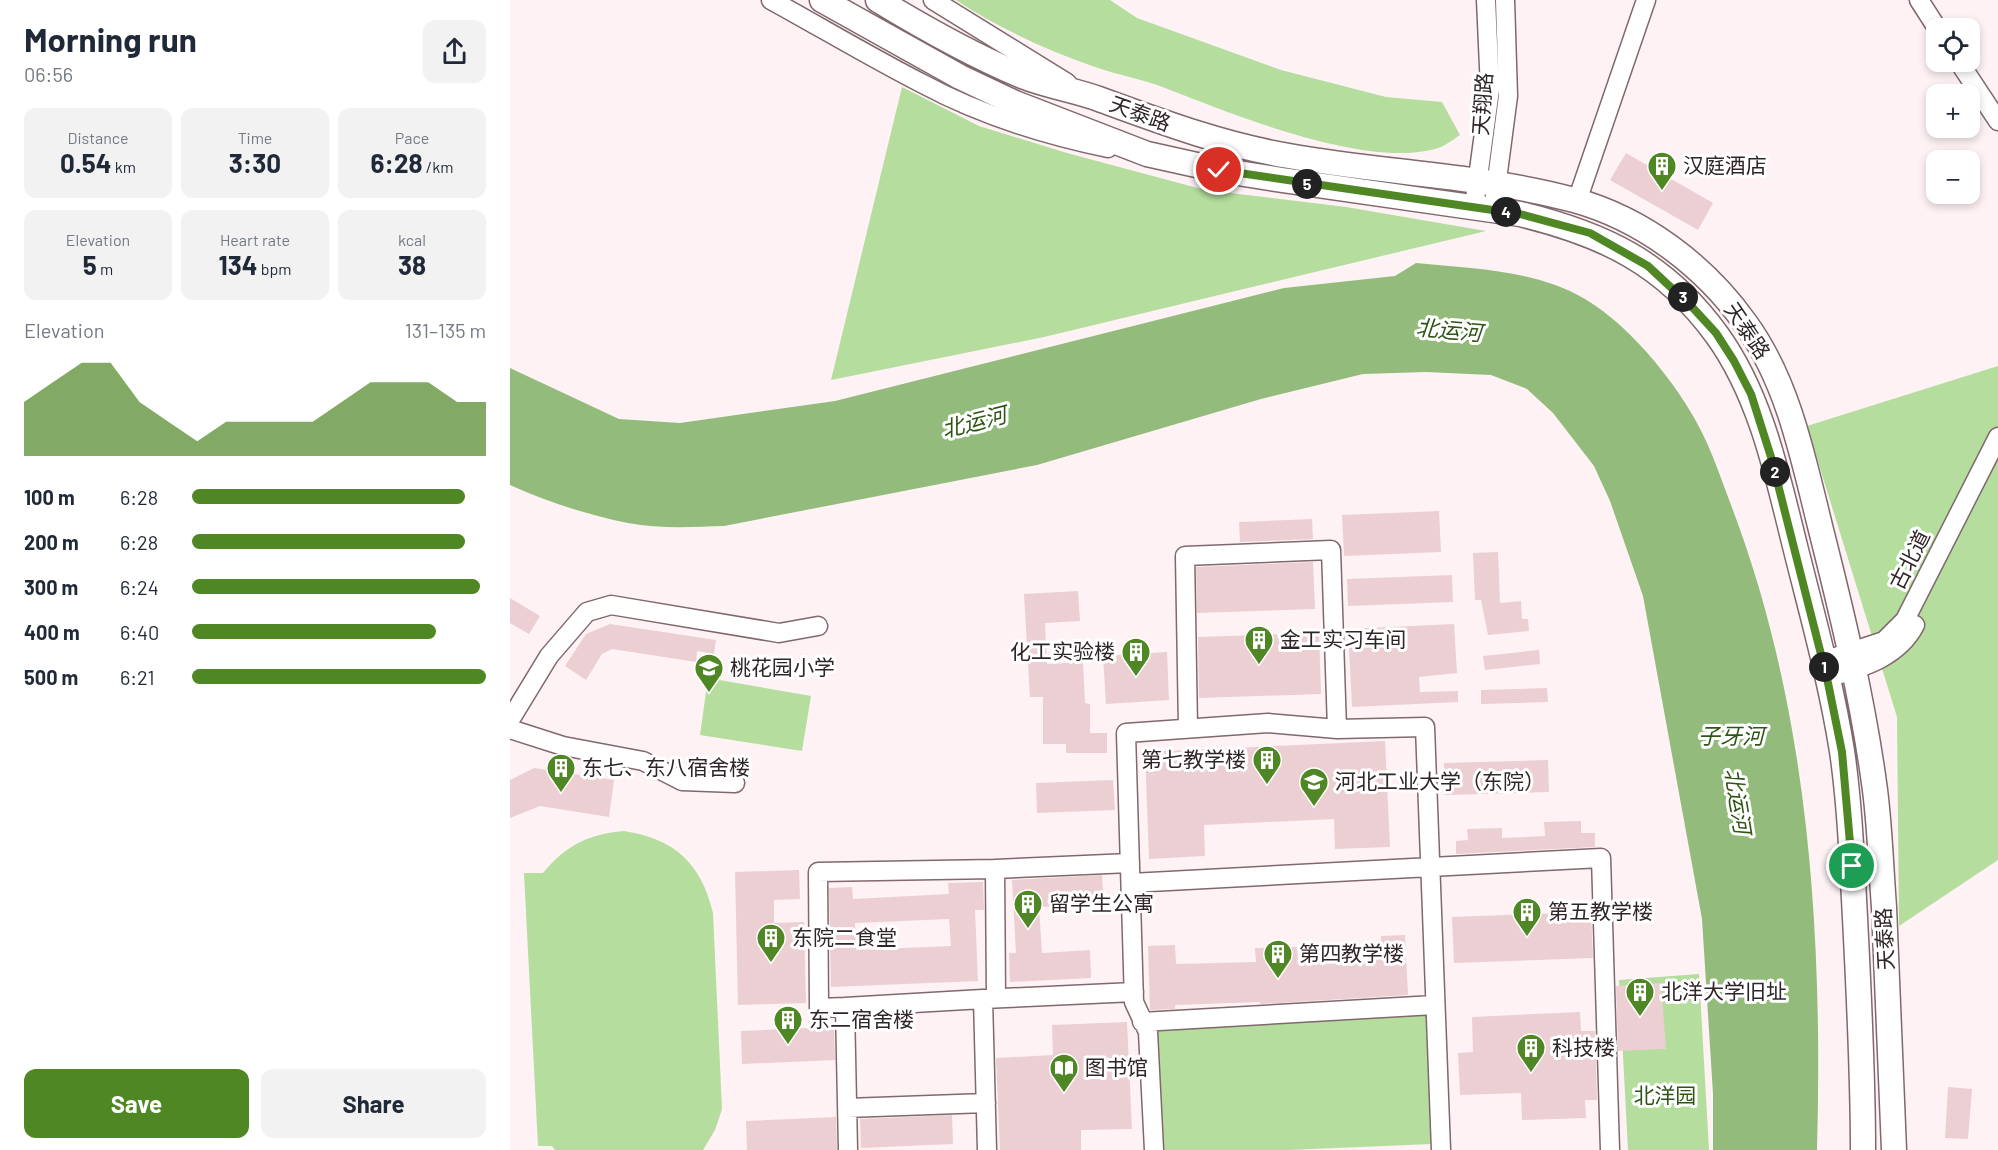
<!DOCTYPE html>
<meta charset="utf-8">
<style>
body{margin:0;font-family:Barlow,"Noto Sans SC",sans-serif;background:#f2f2f3;color:#1f2937;height:100vh;display:flex;flex-direction:column;font-size:22px;white-space:nowrap}
*{box-sizing:border-box;margin:0}
p{font-size:20px;color:#747a83}
.icon{flex:none;width:33px;height:33px;fill:none;stroke:currentColor;stroke-width:2;stroke-linecap:round;stroke-linejoin:round}
.map{position:relative;flex:1;overflow:hidden}
.panel{display:flex;flex-direction:column;background:#fff;width:510px}
.panel>*{flex:none}
.buttons{position:absolute;left:1416px;top:18px;display:grid;gap:12px}
.buttons a{display:grid;place-items:center;width:54px;height:54px;border-radius:12px;background:#fff;box-shadow:0 3px 9px #0003;font-size:30px}
.pin{position:absolute;display:grid;place-items:center;width:51px;height:51px;color:#fff;margin:-26px;border:3px solid #fff;border-radius:50%;box-shadow:0 2px 6px #0007}
.km{position:absolute;width:30px;height:30px;margin:-15px;border-radius:50%;background:#222;color:#fff;font-size:16px;line-height:30px;text-align:center}
.round{display:grid;place-items:center;flex:none;width:63px;height:63px;border-radius:12px;background:#f2f2f3}
.summary{display:flex;align-items:center;justify-content:space-between;height:102px;padding:0 24px}
h1{font-size:33px;font-weight:700;line-height:45px}
.stats{display:grid;grid-template-columns:repeat(3,1fr);gap:9px;height:102px;padding:6px 24px}
.stats div{display:grid;align-content:center;border-radius:12px;background:#f2f2f3;text-align:center}
.stats b{font-size:26px;font-weight:700}
.stats small{font-size:16px;font-weight:400}
.stats p{font-size:16px}
.chart{height:168px;padding:12px 24px}
.chart p{display:flex;justify-content:space-between}
.chart svg{width:100%;height:108px;margin-top:6px;fill:#4e8724;opacity:.7}
.action{display:flex;gap:12px;margin-top:auto;padding:12px 24px}
.action a{flex:1;height:69px;border-radius:12px;background:#4e8724;color:#fff;font-size:24px;font-weight:700;line-height:69px;text-align:center}
.action a+a{background:#f2f2f3;color:#1f2937}
ul{padding:0 24px;list-style:none;font-size:20px}
li{display:grid;grid-template-columns:96px 72px 1fr;align-items:center;height:45px}
li i{height:15px;border-radius:8px;background:#4e8724}
main{display:flex;flex:1;min-height:0}
.map>svg:first-child{display:block}
.green{fill:#b4dd9e}
.water{fill:#93bc7c}
.building{fill:#ebcfd3;fill-rule:evenodd}
.lines{fill:none;stroke-linecap:round;stroke-linejoin:round}
.minor-casing{stroke:#80686c;stroke-width:21}
.major-casing{stroke:#80686c;stroke-width:27}
.minor{stroke:#fff;stroke-width:18}
.major{stroke:#fff;stroke-width:24}
.route-casing{stroke:#fff;stroke-width:12}
.route{stroke:#4e8724;stroke-width:8}
.labels{text-anchor:middle;stroke-width:6;stroke-linejoin:round;paint-order:stroke}
.street-label{font-size:21px;fill:#302628;stroke:#fff}
.poi-label{font-size:21px;fill:#302628;stroke:#fff;text-anchor:start}
.park-label{font-size:21px;fill:#2f5414;stroke:#fff}
.water-label{font-size:22px;font-style:italic;fill:#2f5514;stroke:#fff}
</style>
<main>
<section class="panel">
<div class="summary"><div><h1>Morning run</h1><p>06:56</p></div><a class="round"><svg class="icon" aria-label="share" viewBox="0 0 24 24"><path d="M12 15V3M7 8l5-5 5 5M5 13v7h14v-7"/></svg></a></div>
<div class="stats">
<div><p>Distance</p><b>0.54<small> km</small></b></div>
<div><p>Time</p><b>3:30</b></div>
<div><p>Pace</p><b>6:28<small> /km</small></b></div>
</div>
<div class="stats">
<div><p>Elevation</p><b>5<small> m</small></b></div>
<div><p>Heart rate</p><b>134<small> bpm</small></b></div>
<div><p>kcal</p><b>38</b></div>
</div>
<div class="chart"><p><span>Elevation</span>131–135 m</p>
<svg viewBox="0 0 160 44" preserveAspectRatio="none"><path d="M0 44V22L10 14L20 6L30 6L40 22L50 30L60 38L70 30L80 30L90 30L100 30L110 22L120 14L130 14L140 14L150 22L160 22V44z"/></svg>
</div>
<ul>
<li><b>100 m</b>6:28<i style="width:93%"></i></li>
<li><b>200 m</b>6:28<i style="width:93%"></i></li>
<li><b>300 m</b>6:24<i style="width:98%"></i></li>
<li><b>400 m</b>6:40<i style="width:83%"></i></li>
<li><b>500 m</b>6:21<i style="width:100%"></i></li>
</ul>
<div class="action"><a>Save</a><a>Share</a></div>
</section>
<div class="map">
<svg width="1488" height="1150" viewBox="0 0 1488 1150">
<rect width="100%" height="100%" fill="#fef2f4"/>
<path class="green" d="M446 0H600L627 18 771 70 876 97 932 102 950 135C944 139 937 144 931 147 862 172 720 113 655 88 632 79 608 75 585 67 537 50 488 28 446 0Z
M392 87 469 126 557 153 695 190 836 207 976 231 534 337 321 380Z
M1488 366V860L1389 926 1387 717 1297 426Z
M198 678 301 696 292 751 190 735Z
M114 831C165 839 191 863 203 913L212 1109 205 1130 193 1150H45L42 1146H28L14 873H33C56 845 79 834 114 831Z
M1189 974 1199 1150H1118L1109 980Z
M916 1008 922 1144 778 1150H653L647 1021Z"/>
<path class="water" d="M906 263C963 269 1024 269 1075 299 1123 327 1175 393 1197 443 1206 463 1213 484 1221 505 1299 709 1313 933 1307 1150H1203V1094L1192 919 1133 596 1100 501 1084 466 1043 413 1017 389 981 375 916 372 853 374 751 399 527 465 214 526C183 527 149 529 118 523 78 515 37 502 0 485V368L109 419 170 423 325 401 774 288 885 276Z"/>
<path class="building" d="M1116 153 1203 203 1188 230 1100 180Z
M929 511 931 552 834 556 832 515Z
M802 519 803 539 730 542 729 522Z
M988 552 990 603 1011 601 1012 619H1018L1019 631 978 635 971 600H965L963 553Z
M803 562 805 609 687 613 686 567Z
M942 575 943 602 838 606 837 579Z
M568 591 570 621 535 623 537 664 573 662 575 703 580 704V733H597V753H556V744H533V697H520L514 594Z
M0 598 30 616 19 634 0 623Z
M100 624 206 640 204 654 187 651 186 662 102 649 92 654 76 680 55 666 76 634Z
M944 624 947 673 909 677 910 692 948 691V702L842 707 838 629Z
M809 633 811 694 689 698 688 637Z
M1029 650 1030 664 975 670 973 656Z
M657 652 659 700 596 704 593 656Z
M1037 688 1038 702 971 704V690Z
M875 741 880 847 825 849 824 819 694 825 695 856 639 859 635 752Z
M1038 760 1039 792 935 795 934 763Z
M24 768 104 780 99 817 30 806 0 818V780Z
M603 780 605 810 527 813 526 783Z
M1071 821V833H1085V847L946 854V841L958 840 957 829 992 828V838L1035 836 1034 822Z
M289 870 290 899 264 900V923L294 922 296 1003 228 1005 225 872Z
M592 875 594 904 529 907 532 953 580 950 581 978 500 982 499 953H506L502 880Z
M473 882 474 910H465L468 981 321 987 319 888 342 887 343 899 439 894 438 883ZM439 919 441 946 346 950 345 923Z
M1081 912 1083 958 944 963 942 917Z
M895 935 898 995 750 1004V1002L665 1005V1009L640 1010 638 946 665 945 666 964 746 962 745 948 787 947 788 962 872 959 871 936Z
M1151 983 1156 1049 1108 1051 1106 986Z
M1070 1012 1071 1031H1085L1087 1100H1075L1076 1118 1012 1120 1011 1093 950 1095 948 1053 963 1052 962 1017Z
M617 1022 622 1129 571 1130V1150H490L486 1058 543 1055 542 1025Z
M324 1027 325 1060 232 1064 231 1031Z
M1438 1087 1462 1089 1458 1139 1435 1138Z
M442 1115 443 1144 351 1148 350 1119Z
M326 1117 327 1150H237L236 1121Z"/>
<g class="lines">
<g class="minor-casing">
<path id="minor" d="M261 0C312 28 362 58 413 84 471 115 535 135 598 148
M423 0 557 83
M1409 0 1427 28
M1449 62 1488 121
M1067 201 1136 0
M964 207 980 89 976 0
M983 210 998 96 995 0
M1313 661 1374 641 1395 620 1488 437
M1317 678C1351 668 1388 658 1405 625
M0 720 39 656 77 612 101 605 269 633 308 626
M678 728 675 556 821 550 827 729
M0 729 53 746 133 761 172 781 225 783
M621 883 1091 858 1100 1150
M486 998 485 869 620 863
M335 1007 309 1008 308 872 485 869
M632 1022 924 1005
M337 1108 476 1103
M338 1150 335 1007 473 999
M477 1150 473 999 624 992
M644 1150 638 1032 624 1002 616 733 758 723 827 729 915 727 931 1150"/>
</g>
<g class="major-casing">
<path id="major" d="M312 0 450 77 505 103 637 154 709 170 772 180 1010 214C1093 234 1155 263 1207 335 1251 396 1267 474 1285 546 1302 614 1321 682 1332 751 1340 806 1342 863 1345 918 1349 995 1353 1073 1353 1150
M368 0C414 28 462 55 512 76 537 86 564 90 589 99 652 122 713 145 779 156 873 173 971 175 1064 200 1133 219 1195 266 1236 324 1278 382 1293 457 1310 526 1332 613 1353 700 1365 790 1370 829 1371 868 1374 907 1378 988 1381 1069 1384 1150"/>
</g>
<use href="#minor" class="minor"/>
<use href="#major" class="major"/>
</g>
<g class="lines">
<g class="route-casing">
<path id="route" d="M709 170 1010 214 1080 233 1138 266 1183 308 1206 333 1224 361 1241 394 1261 457 1317 678 1332 752 1342 866"/>
</g>
<use href="#route" class="route"/>
</g>
<defs>
<g id="building-pin" transform="scale(1.5)"><path d="M0 17L-7.5 6A9.5 9.5 0 1 1 7.5 6Z" fill="#4e8724" stroke="#fff"/><path d="M-4-6H4V6H1V3H-1V6H-4ZM-2.5-4.3h1.7v1.8h-1.7ZM.8-4.3h1.7v1.8H.8ZM-2.5-1h1.7V.8h-1.7ZM.8-1h1.7V.8H.8Z" fill="#fff"/></g>
<g id="school-pin" transform="scale(1.5)"><path d="M0 17L-7.5 6A9.5 9.5 0 1 1 7.5 6Z" fill="#4e8724" stroke="#fff"/><path d="M0-5L7-2L0 1L-7-2ZM-4 1L0 2.5L4 1V4Q0 6-4 4Z" fill="#fff"/></g>
<g id="university-pin" transform="scale(1.5)"><path d="M0 17L-7.5 6A9.5 9.5 0 1 1 7.5 6Z" fill="#4e8724" stroke="#fff"/><path d="M0-5L7-2L0 1L-7-2ZM-4 1L0 2.5L4 1V4Q0 6-4 4Z" fill="#fff"/></g>
<g id="library-pin" transform="scale(1.5)"><path d="M0 17L-7.5 6A9.5 9.5 0 1 1 7.5 6Z" fill="#4e8724" stroke="#fff"/><path d="M-6-4Q-3-5.5-.7-3.5V5Q-3 3-6 4ZM6-4Q3-5.5 .7-3.5V5Q3 3 6 4Z" fill="#fff"/></g>
</defs>
<g fill-rule="evenodd">
<use href="#building-pin" x="1152" y="166"/>
<use href="#building-pin" x="749" y="640"/>
<use href="#building-pin" x="626" y="652"/>
<use href="#school-pin" x="199" y="668"/>
<use href="#building-pin" x="757" y="760"/>
<use href="#building-pin" x="51" y="768"/>
<use href="#university-pin" x="804" y="782"/>
<use href="#building-pin" x="518" y="904"/>
<use href="#building-pin" x="1017" y="912"/>
<use href="#building-pin" x="261" y="938"/>
<use href="#building-pin" x="768" y="954"/>
<use href="#building-pin" x="1130" y="992"/>
<use href="#building-pin" x="278" y="1020"/>
<use href="#building-pin" x="1021" y="1048"/>
<use href="#library-pin" x="554" y="1068"/>
</g>
<g class="labels">
<g class="street-label">
<text transform="translate(973 104) rotate(-86)" y="7">天翔路</text>
<text transform="translate(630 114) rotate(20)" y="7">天泰路</text>
<text transform="translate(1237 331) rotate(56)" y="7">天泰路</text>
<text transform="translate(1400 560) rotate(-63)" y="7">古北道</text>
<text transform="translate(1375 939) rotate(-93)" y="7">天泰路</text>
</g>
<g class="poi-label">
<text x="1173" y="173">汉庭酒店</text>
<text x="770" y="647">金工实习车间</text>
<text x="605" y="659" text-anchor="end">化工实验楼</text>
<text x="220" y="675">桃花园小学</text>
<text x="736" y="767" text-anchor="end">第七教学楼</text>
<text x="72" y="775">东七、东八宿舍楼</text>
<text x="825" y="789">河北工业大学（东院）</text>
<text x="539" y="911">留学生公寓</text>
<text x="1038" y="919">第五教学楼</text>
<text x="282" y="945">东院二食堂</text>
<text x="789" y="961">第四教学楼</text>
<text x="1151" y="999">北洋大学旧址</text>
<text x="299" y="1027">东二宿舍楼</text>
<text x="1042" y="1055">科技楼</text>
<text x="575" y="1075">图书馆</text>
</g>
<g class="park-label">
<text x="1155" y="1103">北洋园</text>
</g>
<g class="water-label">
<text transform="translate(939 330) rotate(5)" y="8">北运河</text>
<text transform="translate(464 422) rotate(-14)" y="8">北运河</text>
<text x="1221" y="744">子牙河</text>
<text transform="translate(1228 801) rotate(81)" y="8">北运河</text>
</g>
</g>
</svg>
<div class="buttons">
<a><svg class="icon" aria-label="locate" viewBox="0 0 24 24"><circle cx="12" cy="12" r="6"/><path d="M12 2v4M12 18v4M2 12h4M18 12h4"/></svg></a>
<a>+</a>
<a>−</a>
</div>
<div class="pin" style="left:1342px;top:866px;background:#1e9e55"><svg class="icon" aria-label="arrive" viewBox="0 0 24 24"><path d="M6 21V4h12l-3 4 3 4H6"/></svg></div>
<div class="pin" style="left:709px;top:170px;background:#d93025"><svg class="icon" aria-label="check" viewBox="0 0 24 24"><path d="M5 12l5 5 9-10"/></svg></div>
<b class="km" style="left:1314px;top:667px">1</b>
<b class="km" style="left:1265px;top:472px">2</b>
<b class="km" style="left:1173px;top:297px">3</b>
<b class="km" style="left:996px;top:212px">4</b>
<b class="km" style="left:797px;top:184px">5</b>
</div>
</main>
